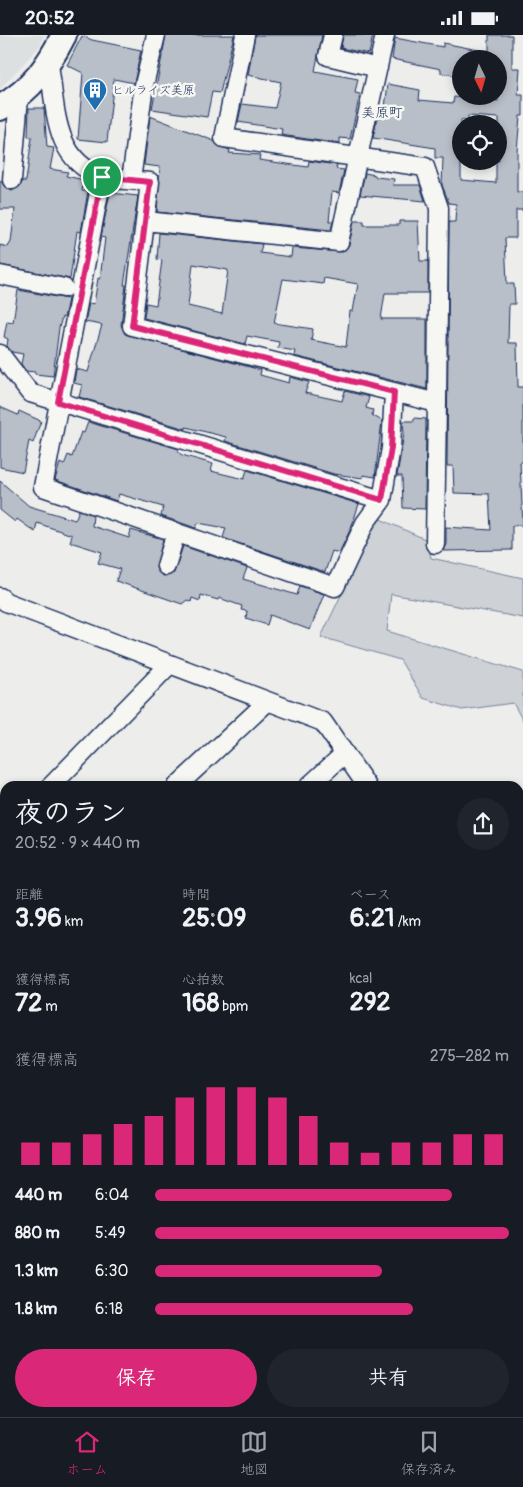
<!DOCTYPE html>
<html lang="ja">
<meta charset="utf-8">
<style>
body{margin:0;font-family:Pangolin,"Klee One",sans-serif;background:#20242c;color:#f1f3f6;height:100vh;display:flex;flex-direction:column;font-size:19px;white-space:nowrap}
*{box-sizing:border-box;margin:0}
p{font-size:16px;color:#9ea1a6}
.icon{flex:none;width:28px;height:28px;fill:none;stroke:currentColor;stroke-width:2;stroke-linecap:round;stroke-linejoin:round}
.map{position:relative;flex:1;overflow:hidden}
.sheet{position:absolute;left:0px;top:746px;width:524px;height:636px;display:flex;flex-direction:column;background:#171b24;border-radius:15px 15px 0 0;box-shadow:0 2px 8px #0003}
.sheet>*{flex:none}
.needle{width:32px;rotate:175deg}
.tools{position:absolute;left:452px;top:15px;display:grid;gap:10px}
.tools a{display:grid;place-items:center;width:55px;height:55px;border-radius:50%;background:#171b24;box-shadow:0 2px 8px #0003;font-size:25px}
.pin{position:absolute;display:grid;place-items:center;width:42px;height:42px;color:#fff;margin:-21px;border:2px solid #fff;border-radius:50%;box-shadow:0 1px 5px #0007}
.round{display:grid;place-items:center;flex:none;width:52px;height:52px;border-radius:26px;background:#20242c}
.headline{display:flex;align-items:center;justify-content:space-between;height:85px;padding:0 15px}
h1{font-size:28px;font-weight:800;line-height:38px}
.stats{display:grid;grid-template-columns:repeat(3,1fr);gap:8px;height:85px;padding:5px 15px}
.stats div{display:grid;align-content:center}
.stats b{font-size:25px;font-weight:800}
.stats small{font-size:14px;font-weight:400}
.stats p{font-size:14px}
.chart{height:140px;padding:10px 15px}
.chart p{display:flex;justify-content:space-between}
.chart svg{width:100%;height:90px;margin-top:5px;stroke:#db2777;stroke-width:6}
.button{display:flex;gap:10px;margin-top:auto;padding:10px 15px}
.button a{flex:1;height:58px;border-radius:30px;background:#db2777;color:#fff;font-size:20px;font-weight:800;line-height:58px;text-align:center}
.button a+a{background:#20242c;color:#f1f3f6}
ul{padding:0 15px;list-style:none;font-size:16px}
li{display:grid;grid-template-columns:80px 60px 1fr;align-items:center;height:38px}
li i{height:12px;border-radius:6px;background:#db2777}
.status{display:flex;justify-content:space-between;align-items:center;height:35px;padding:0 25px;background:#171b24;direction:ltr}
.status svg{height:14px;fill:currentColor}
.tab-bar{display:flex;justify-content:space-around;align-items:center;height:70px;border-top:1px solid #363941;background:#171b24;font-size:14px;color:#9ea1a6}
.tab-bar a{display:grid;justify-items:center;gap:2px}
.tab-bar .active{color:#db2777}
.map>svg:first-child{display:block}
.built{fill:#dde0e1}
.green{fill:#ced2d7;stroke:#74809a}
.building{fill:#b9bfc8;stroke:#1b2f5e;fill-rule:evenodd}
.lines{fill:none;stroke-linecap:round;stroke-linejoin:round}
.street-casing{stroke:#1b2f5e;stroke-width:21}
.secondary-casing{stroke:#1b2f5e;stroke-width:28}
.street{stroke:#f6f6f2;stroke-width:18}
.secondary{stroke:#f6f6f2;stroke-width:24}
.route-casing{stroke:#fff;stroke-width:10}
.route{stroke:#db2777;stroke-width:6}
.labels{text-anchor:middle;stroke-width:5;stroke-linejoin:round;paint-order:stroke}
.poi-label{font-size:12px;fill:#1b2f5e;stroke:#f6f6f2;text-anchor:start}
.neighbourhood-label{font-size:14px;fill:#1b2f5e;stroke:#f6f6f2}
</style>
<div class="status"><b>20:52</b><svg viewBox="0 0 49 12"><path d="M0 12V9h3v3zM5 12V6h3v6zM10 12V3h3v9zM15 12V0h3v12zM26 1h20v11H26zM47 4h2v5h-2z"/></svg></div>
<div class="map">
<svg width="523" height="1382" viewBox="0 0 523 1382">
<rect width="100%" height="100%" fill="#edeeec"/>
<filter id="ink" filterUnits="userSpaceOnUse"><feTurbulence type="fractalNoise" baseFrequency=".02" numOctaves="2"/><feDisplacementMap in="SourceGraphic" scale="10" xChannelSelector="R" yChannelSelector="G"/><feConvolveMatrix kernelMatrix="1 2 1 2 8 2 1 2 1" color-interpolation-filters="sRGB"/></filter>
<g filter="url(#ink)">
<path class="built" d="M0 0H44L40 11 0 54Z"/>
<path class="green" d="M378 483 427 505 431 523 523 543V583L391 559 387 596 523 637V686L513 668 462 675 423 663 400 625 321 602Z"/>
<path class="building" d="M166 0H234L220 58 212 57 207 82 152 74Z
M255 0H322L315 36 358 44 355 58 360 59 350 104 340 103V109L281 100 282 94 238 87 242 69 275 73 281 47 248 40Z
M343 0H373L369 19 341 13Z
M489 0H512V33H520L518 60H523V81H520L517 116V157H523V175H516V203H505L507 249H514L515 269H509L508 308H517L518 352H523V427H520L523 490 512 491V515L443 516 446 509V492L491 495 489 459 454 458 453 431H447L449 187H455L456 169 449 168 442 150 443 123H435V113L373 103 378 79 384 80 388 49 420 55 419 65 453 68 454 62 498 66 499 24H461V41L441 38V34L392 24 395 3 443 12V8L489 17ZM468 81 499 83V126H496V148L461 145V85L468 86Z
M82 1 92 5 141 15 134 48 114 44 107 107 78 104 83 38 67 30Z
M29 73H44L47 112 54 113 50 134 68 137 66 141 84 145 82 156H88L81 197 77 196 70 244 0 230V210L8 212 11 207 15 174H0V145L6 153 12 156 20 151 23 146H26L32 102H28Z
M150 81 214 106 218 111 230 115 229 118 260 120 259 125 308 132 309 126 337 130 336 134 344 135 339 158 332 157 329 186H333L331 195 157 177 160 132 144 130Z
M365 138 375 140 376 142 394 144 393 150H420L425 166 360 160Z
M110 158 138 161 124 250H126L121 290 125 299 261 335 260 340 289 348 290 342 309 347 305 358 342 366 345 356 369 362 366 373 373 375 372 380 382 386 375 442 363 440V443L334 439 225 406 226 402 186 392V394L79 362 82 350 74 348 76 334 88 337 102 290 85 287 89 268 94 269 98 243 100 244 105 203 101 202Z
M354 186H364V190H399V186H418L420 226H428V258H385L381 284H427V354L294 321 295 316 278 313 279 307 247 301 245 309 144 283 146 268 156 270 162 225 157 224 159 198 262 209 260 218 291 222 292 213 343 217 349 210ZM193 229 228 235 222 279 188 271ZM324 243 358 249 353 276H350L346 312 311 305 313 294 274 288 283 244 323 249Z
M18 255 68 264 64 283 62 282 59 293 53 341 35 339V337L26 336 21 329 23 319 12 317 7 311 8 304 4 302 7 286 13 287Z
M0 372 18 380 19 376 41 386 33 408 29 406 23 437 0 432Z
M414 383 426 384 425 474 403 473 402 441H397L404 398 403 386H414Z
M88 387 179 414 178 417 182 420 213 429 211 436 244 444 247 435 359 469 351 493 339 518 332 516 325 537 223 503 226 493 198 488 196 493 161 481 163 472 119 459 117 466 55 445 60 428 64 430 68 420 72 422 81 397 84 398Z
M0 446 29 471 75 485 79 475 93 480 92 491 129 503 131 495 163 504 156 533 163 541 174 538 183 511 247 533 243 544 297 560 300 551 324 559 310 595 270 580 267 590 246 583 247 576 241 575 242 571 219 563 218 565 201 560 200 566 192 563 191 567 187 565 182 569 116 546 120 534 98 528 102 517 70 507 72 500 37 488 35 497 17 484 15 487 0 475Z"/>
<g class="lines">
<g class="street-casing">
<path id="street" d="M333 0 328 21 378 33
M49 30C56 72 53 124 101 141 115 146 135 145 150 147L132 291 437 368 439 173 425 132 224 103 245 0
M102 142 43 452 335 552 365 488 382 465 391 413 394 357
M12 145 19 62
M131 145 144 50 156 0
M146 186 339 207 385 0
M0 240 64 253
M0 319 30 358 382 465
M435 509 437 368
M166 531 176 497
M0 562 6 567 323 687 367 751
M51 751 169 630
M177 751 267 667
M309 751 344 719
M0 804 5 799
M519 804 523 801
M0 849 5 853
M0 915 5 910
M519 966 523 972
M0 997 5 1001
M519 1024 523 1021
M0 1045 5 1038
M3 1194 5 1191"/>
</g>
<g class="secondary-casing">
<path id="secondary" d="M0 73C32 54 47 33 64 0
M519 1297 523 1296
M519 1324H523
M519 1349H523
M222 1382 231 1378"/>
</g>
<use href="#street" class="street"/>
<use href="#secondary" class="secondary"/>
</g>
</g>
<g class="lines" filter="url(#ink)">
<g class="route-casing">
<path id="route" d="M102 142 150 147 132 291 394 357 391 413 382 465 58 367Z"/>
</g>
<use href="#route" class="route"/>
</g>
<defs>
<g id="building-pin" transform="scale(1.25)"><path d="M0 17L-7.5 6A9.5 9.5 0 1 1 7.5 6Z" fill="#1f6fb2" stroke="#f6f6f2"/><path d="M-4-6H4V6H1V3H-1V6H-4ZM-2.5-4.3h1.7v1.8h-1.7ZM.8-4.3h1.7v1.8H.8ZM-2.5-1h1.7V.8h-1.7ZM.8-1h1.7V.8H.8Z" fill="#fff"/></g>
</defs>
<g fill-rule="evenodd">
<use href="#building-pin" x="95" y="55"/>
</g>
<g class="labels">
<g class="poi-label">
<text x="112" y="59">ヒルライズ美原</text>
</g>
<g class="neighbourhood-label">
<text x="382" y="82">美原町</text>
</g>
</g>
</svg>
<div class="tools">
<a><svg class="needle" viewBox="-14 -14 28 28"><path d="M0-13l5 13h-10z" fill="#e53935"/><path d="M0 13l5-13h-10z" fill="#9ea1a6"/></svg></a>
<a><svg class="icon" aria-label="locate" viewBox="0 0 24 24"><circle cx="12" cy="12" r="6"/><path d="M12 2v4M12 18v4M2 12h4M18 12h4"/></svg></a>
</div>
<div class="pin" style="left:102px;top:142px;background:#1e9e55"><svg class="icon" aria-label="arrive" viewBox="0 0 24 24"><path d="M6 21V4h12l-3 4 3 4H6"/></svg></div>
<section class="sheet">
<div class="headline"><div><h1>夜のラン</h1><p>20:52 · 9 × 440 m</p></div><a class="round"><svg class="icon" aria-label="share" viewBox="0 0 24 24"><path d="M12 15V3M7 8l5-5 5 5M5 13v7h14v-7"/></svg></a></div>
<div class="stats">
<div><p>距離</p><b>3.96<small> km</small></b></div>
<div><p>時間</p><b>25:09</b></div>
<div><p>ペース</p><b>6:21<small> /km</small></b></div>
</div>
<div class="stats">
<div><p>獲得標高</p><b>72<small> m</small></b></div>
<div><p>心拍数</p><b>168<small> bpm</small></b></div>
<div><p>kcal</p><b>292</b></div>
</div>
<div class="chart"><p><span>獲得標高</span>275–282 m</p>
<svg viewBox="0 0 160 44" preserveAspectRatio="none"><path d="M5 44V33M15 44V33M25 44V29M35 44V24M45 44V20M55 44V11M65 44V6M75 44V6M85 44V11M95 44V20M105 44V33M115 44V38M125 44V33M135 44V33M145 44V29M155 44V29"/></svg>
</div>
<ul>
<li><b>440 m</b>6:04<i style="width:84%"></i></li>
<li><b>880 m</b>5:49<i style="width:100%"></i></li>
<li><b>1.3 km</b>6:30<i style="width:64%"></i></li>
<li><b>1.8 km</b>6:18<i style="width:73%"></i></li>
</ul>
<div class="button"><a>保存</a><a>共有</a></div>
</section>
</div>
<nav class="tab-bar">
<a class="active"><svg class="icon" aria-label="home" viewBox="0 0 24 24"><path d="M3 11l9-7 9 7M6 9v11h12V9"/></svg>ホーム</a>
<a><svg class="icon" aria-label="map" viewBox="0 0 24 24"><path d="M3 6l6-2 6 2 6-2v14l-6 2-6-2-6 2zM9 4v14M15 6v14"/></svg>地図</a>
<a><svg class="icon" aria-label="saved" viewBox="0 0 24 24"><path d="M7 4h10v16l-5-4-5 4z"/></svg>保存済み</a>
</nav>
